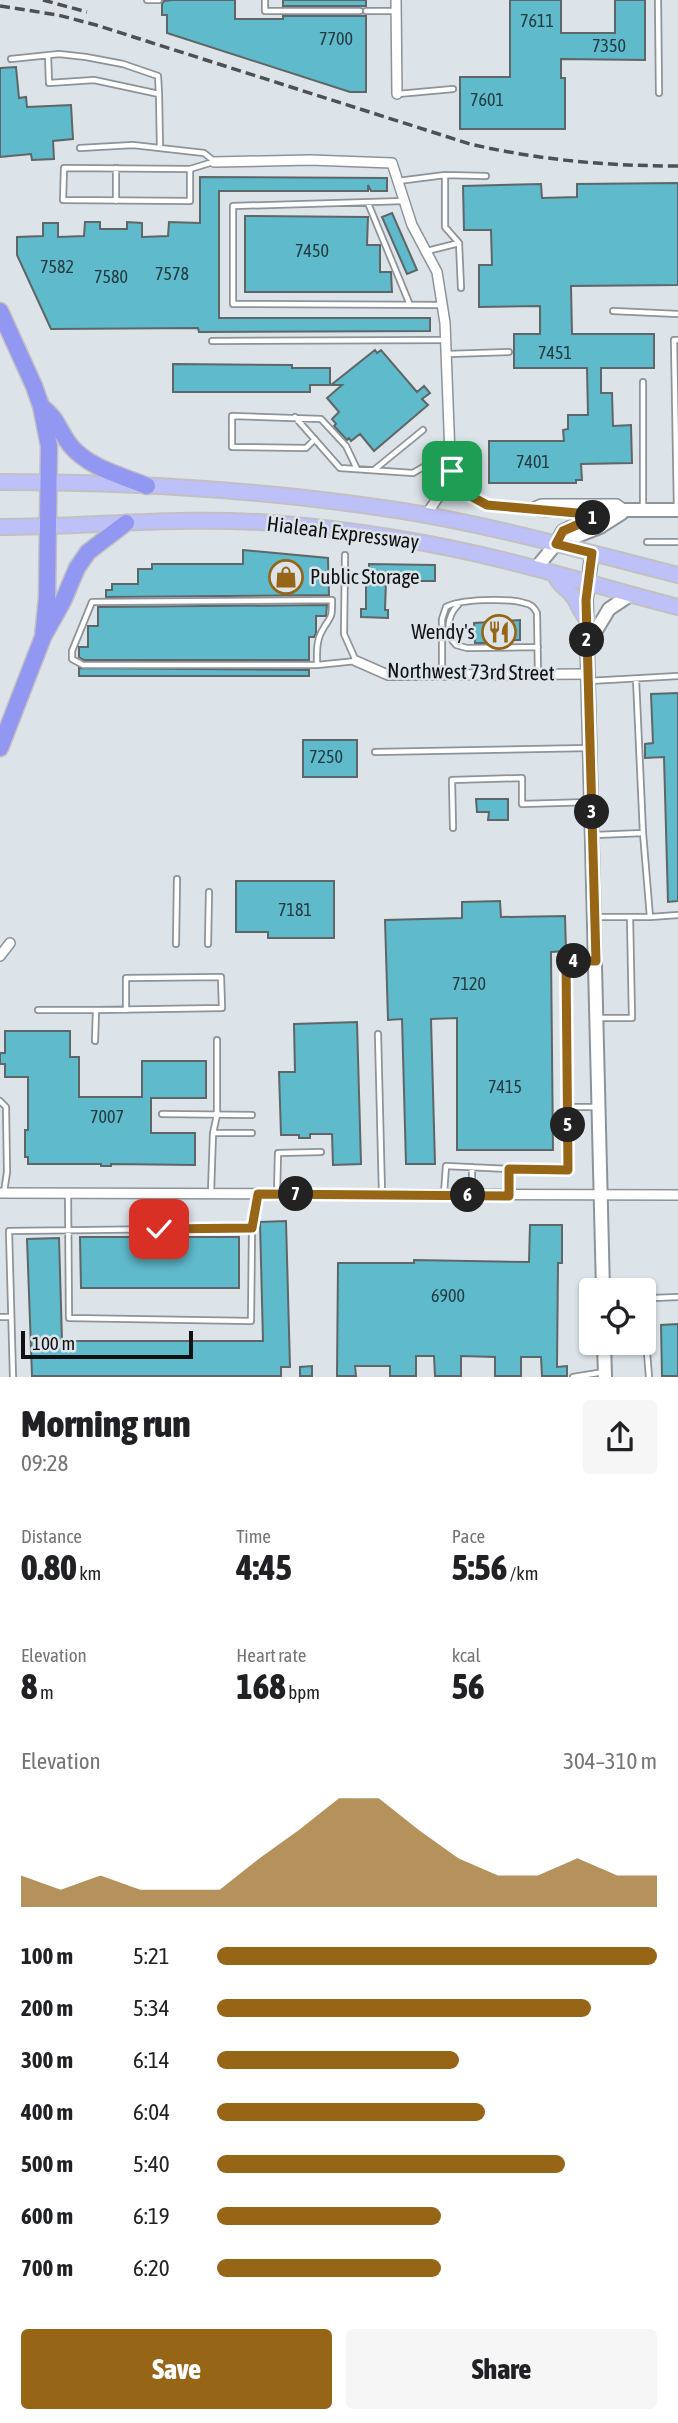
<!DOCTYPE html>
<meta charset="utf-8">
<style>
body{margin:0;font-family:"Asap Condensed",sans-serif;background:#f6f6f6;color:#202124;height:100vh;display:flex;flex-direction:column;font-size:26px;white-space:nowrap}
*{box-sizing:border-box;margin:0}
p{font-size:23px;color:#757577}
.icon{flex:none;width:38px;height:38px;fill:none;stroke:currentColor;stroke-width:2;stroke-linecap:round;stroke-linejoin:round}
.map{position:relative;height:1377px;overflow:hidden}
.side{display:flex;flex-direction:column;background:#fff;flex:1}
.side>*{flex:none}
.tools{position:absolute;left:579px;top:1278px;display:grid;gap:14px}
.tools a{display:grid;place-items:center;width:77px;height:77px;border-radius:7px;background:#fff;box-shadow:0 2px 5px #0004;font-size:35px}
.scale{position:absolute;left:21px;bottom:18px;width:172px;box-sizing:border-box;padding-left:7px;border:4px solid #0f1113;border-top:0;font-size:19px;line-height:24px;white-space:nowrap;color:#0f1113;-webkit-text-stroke:5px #dde4e9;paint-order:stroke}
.pin{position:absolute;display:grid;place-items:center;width:60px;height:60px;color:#fff;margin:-30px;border-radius:14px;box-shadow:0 4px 10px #0006}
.km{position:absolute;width:35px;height:35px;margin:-18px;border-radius:50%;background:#222;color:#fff;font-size:19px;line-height:35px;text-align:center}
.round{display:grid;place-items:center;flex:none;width:74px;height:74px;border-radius:7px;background:#f6f6f6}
.overview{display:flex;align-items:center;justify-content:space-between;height:119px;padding:0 21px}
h1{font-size:38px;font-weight:800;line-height:52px}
.stats{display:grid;grid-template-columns:repeat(3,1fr);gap:10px;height:119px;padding:7px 21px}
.stats div{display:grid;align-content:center}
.stats b{font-size:35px;font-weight:800}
.stats small{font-size:19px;font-weight:400}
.stats p{font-size:19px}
.chart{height:196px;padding:14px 21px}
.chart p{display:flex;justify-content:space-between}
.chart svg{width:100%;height:126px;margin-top:7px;fill:#966516;opacity:.7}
.button{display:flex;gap:14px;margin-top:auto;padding:14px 21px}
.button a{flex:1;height:80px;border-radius:7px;background:#966516;color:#fff;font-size:28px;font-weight:800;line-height:80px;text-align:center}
.button a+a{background:#f6f6f6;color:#202124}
ul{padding:0 21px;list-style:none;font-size:23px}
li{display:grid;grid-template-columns:112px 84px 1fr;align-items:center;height:52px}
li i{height:18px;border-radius:9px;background:#966516}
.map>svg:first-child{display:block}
.building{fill:#5fbacb;stroke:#5e6667;stroke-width:2}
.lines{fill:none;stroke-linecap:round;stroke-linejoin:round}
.lane-casing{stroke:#8d9398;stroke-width:8}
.street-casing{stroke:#8d9398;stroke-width:12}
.secondary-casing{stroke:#8d9398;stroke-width:16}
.primary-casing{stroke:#c1c1c2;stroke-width:18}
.highway-casing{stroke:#c1c1c2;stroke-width:19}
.lane{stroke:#fff;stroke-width:4.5}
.street{stroke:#fff;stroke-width:9}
.secondary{stroke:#fff;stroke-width:12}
.primary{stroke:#bec1f7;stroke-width:14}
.highway{stroke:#9297f1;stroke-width:16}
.rail{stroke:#4e5154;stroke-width:3.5;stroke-dasharray:10 5;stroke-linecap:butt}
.route-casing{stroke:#fff;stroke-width:14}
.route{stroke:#966516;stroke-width:9}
.labels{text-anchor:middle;stroke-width:5;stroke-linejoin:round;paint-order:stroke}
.number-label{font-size:18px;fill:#233b41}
.street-label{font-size:21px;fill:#0f1113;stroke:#dde4e9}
.poi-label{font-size:21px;fill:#0f1113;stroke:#dde4e9;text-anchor:start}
</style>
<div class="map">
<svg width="678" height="1377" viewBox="0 0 678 1377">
<rect width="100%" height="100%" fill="#dde4e9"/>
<path class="building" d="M172 0H235V19H283V16H366V92H350L167 33V15H162V4L164 1Z
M283 0H366V6H283Z
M510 0H561V33H615V0H645V60L561 59V78H565V129H460V77H510Z
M16 67 19 98 26 97 27 107 71 105 73 139 53 141 54 159 32 160 31 154 0 157V68Z
M200 177 387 178V191H371L368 185V191H219V318H430V331L199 332 198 328 51 329 17 255V237L43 236V223H58V237L84 236 85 222H100V229H127V222L142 223V237L168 236 169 222 200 223Z
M678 183V285L571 286 572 334H654V368H601V393H612L613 426 631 425 632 463 581 464 582 480H576V483H489V441H564L563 430 568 429V415H588L587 368H514V334H540V306L479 307V265H492L491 230H464L463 186 541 184 542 198 577 197V184Z
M392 213 417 270 407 274 382 217Z
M245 216 368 217 367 245H380V272H391L392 292H245Z
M375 350 377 353 381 350 417 392 424 386 430 393 422 399 428 405 374 451 360 434 351 441 349 438 347 440 334 426 336 424 332 419 339 412 327 398 342 385H331Z
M173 364 292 365V368H330V385H310V392H173Z
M243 550 328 558 329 595 106 597V590H112V584H138V569H152V564H243Z
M369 564 435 565V581H386L385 610H388V618L361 617V609H366V577H369Z
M327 605 326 616H316V633L314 637H309V660H84L79 657V647H88V626H98V607Z
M520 620V640H508V643H475L474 623Z
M79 668 309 670V676H79Z
M678 693V901L668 902 664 757 645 758V744L653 743 651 694Z
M303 740H357V777H303Z
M476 799H508V820H488L489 812H477Z
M236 881H334V938H268V932H236Z
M500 901 501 917 565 916 566 951 551 952 553 1150H457V1018L431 1019 435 1164H406L402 1019 388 1020 385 920 462 918V902Z
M357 1022 361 1164 333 1165 332 1134H310V1138H299V1135H281L279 1072H295L294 1024Z
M5 1031H70V1057H79V1097H142V1061H206V1098H151V1133H195V1165L111 1164V1166H101V1164H28V1157H25V1130H28V1077H5V1064H0V1053H5Z
M286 1221 290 1367H281V1376H32L27 1239 59 1238 62 1341H263L260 1222Z
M530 1225H562V1263H558L557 1367 567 1366V1376H542L541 1357H521V1376H495V1357L461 1356V1376H435L434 1356H416V1376H390V1366H355L356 1376H337L338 1263H414V1260L529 1262Z
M80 1237H239V1288H81Z
M678 1324V1376H662L661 1325Z
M312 1366V1376H300V1367Z"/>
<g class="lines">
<g class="lane-casing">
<path id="lane" d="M147 0H159
M265 0V11H360
M658 0 659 93
M366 11H395
M48 55 49 83 94 80 159 94 160 148
M11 59 59 54 86 57 123 64 158 76 159 94
M398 94 453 89
M80 148 133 145 204 153 214 161
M116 168V201
M190 169V201L63 200 64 168 190 169 213 162
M445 175 486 176
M398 181 445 175V227L459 243
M404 201 233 206V304L442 305
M368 203 410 305
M427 251 459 243 461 288
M613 311 678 314
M212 341 446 340
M448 354 509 352
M295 417 340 468 413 473 432 462 441 460
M315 439 306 448 232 447V416L321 419 346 446 357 469
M374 470 423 430
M643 509V382
M677 510 674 340H678
M647 542H678
M458 605C447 616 445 634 456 645L467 648 538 647
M317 665C317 654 316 641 322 631 331 614 332 622 332 600L92 602 72 651V659L83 665H317L356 661 344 634 345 555
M442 674V619L446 607C459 599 509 598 524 603 531 604 534 607 537 613L538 675
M589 681 678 676
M375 752 589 748
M453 828 452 780 522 778V804L591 802
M595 835 643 833 636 679
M595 917H650L643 833
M650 917 678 915
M176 944 177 879
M208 944 209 892
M595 961H566L567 1107H598
M38 1010H96L95 1041
M96 1010 222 1008 221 977 126 978V1010
M598 1018H632L630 917
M378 1034 382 1194
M0 1101 6 1107 7 1172 4 1192
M162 1114 252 1115
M213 1133H252
M68 1192 69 1318 251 1321 252 1228
M211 1192 213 1133 217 1115V1040
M277 1193 278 1153 321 1152
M444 1193 446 1166 509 1169
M472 1194V1167
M509 1196V1169L568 1170 567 1107
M644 1306 653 1298 678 1297
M644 1316 649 1377
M0 1317H11
M13 1377 9 1231 252 1228 258 1195
M573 1377 604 1372"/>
</g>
<g class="street-casing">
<path id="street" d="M396 0 397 94
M214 162 310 160 392 163 412 225 437 272 445 323 450 456 454 476 467 494 487 505 532 508 541 504H617L625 510
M532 508 539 511 596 515
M426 515 441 493V460L448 446
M356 661 388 675 588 674
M0 956 10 943
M0 1193 678 1195"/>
</g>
<g class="secondary-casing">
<path id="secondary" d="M557 544 600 527 622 513
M592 553 586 600 603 1290
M536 568 556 544 563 531 585 521 625 510H678
M588 644 609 609 630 595
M604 1342 605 1377"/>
</g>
<g class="primary-casing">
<path id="primary" d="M0 482C135 482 270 490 403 511 496 526 587 552 678 575
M0 527C91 527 181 516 272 523 360 530 449 545 534 568 582 580 630 595 678 607
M554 573C559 586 564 585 572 595 578 602 580 612 587 619"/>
</g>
<g class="highway-casing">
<path id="highway" d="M0 311 34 386 41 406 49 446 47 598 43 637
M41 406C59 420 57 428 70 445 89 468 120 475 147 486
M0 748 43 637 63 601 77 568 88 552 126 523"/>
</g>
<use href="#lane" class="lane"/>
<use href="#street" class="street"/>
<use href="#secondary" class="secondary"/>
<use href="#primary" class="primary"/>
<use href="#highway" class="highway"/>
<path class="rail" d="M43 0 87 12
M0 6 58 15 96 25 470 144C539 160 607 166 678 166"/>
</g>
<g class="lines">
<g class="route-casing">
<path id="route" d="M159 1229 252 1228 258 1194 509 1196V1169L568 1170 566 961H596L586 600 592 553 556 544 563 531 600 515 487 505 467 494 458 484 452 471"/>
</g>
<use href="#route" class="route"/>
</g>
<defs>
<g id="shop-ring" transform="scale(1.75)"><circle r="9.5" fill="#dde4e9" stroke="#966516" stroke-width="1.5"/><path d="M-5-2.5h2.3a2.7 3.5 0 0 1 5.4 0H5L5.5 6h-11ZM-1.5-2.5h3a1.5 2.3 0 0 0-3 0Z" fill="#966516"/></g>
<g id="restaurant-ring" transform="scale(1.75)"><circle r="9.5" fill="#dde4e9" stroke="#966516" stroke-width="1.5"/><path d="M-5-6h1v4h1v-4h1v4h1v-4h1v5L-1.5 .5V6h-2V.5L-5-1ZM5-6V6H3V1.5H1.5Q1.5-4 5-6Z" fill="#966516"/></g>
</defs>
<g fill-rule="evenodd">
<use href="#shop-ring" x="286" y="577"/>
<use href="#restaurant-ring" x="499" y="632"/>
</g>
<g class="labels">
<g class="number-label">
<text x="537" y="27">7611</text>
<text x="336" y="45">7700</text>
<text x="609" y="52">7350</text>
<text x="487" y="106">7601</text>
<text x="312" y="257">7450</text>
<text x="57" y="273">7582</text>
<text x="172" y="280">7578</text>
<text x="111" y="283">7580</text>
<text x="555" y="359">7451</text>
<text x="533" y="468">7401</text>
<text x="326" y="763">7250</text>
<text x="295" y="916">7181</text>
<text x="469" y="990">7120</text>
<text x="505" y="1093">7415</text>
<text x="107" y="1123">7007</text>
<text x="448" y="1302">6900</text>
</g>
<g class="street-label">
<text transform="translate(343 533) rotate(7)" y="7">Hialeah Expressway</text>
<text transform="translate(471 672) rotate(1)" y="7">Northwest 73rd Street</text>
</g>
<g class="poi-label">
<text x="310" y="584">Public Storage</text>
<text x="475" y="639" text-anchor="end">Wendy's</text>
</g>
</g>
</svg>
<div class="tools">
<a><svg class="icon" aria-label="locate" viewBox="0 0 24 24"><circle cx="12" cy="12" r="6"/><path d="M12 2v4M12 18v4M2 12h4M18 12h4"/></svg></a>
</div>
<div class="scale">100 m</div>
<div class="pin" style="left:452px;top:471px;background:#1e9e55"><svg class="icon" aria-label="arrive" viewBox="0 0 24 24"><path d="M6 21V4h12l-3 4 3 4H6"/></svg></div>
<div class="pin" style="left:159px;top:1229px;background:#d93025"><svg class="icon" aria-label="check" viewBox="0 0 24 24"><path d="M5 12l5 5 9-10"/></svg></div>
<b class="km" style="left:593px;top:518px">1</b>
<b class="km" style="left:587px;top:640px">2</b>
<b class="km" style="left:592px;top:812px">3</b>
<b class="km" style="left:574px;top:961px">4</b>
<b class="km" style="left:568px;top:1125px">5</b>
<b class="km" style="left:468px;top:1195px">6</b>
<b class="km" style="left:296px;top:1194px">7</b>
</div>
<section class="side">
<div class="overview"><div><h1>Morning run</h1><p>09:28</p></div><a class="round"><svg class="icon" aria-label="share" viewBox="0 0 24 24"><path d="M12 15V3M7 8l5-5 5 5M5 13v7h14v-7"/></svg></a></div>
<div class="stats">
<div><p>Distance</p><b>0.80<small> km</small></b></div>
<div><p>Time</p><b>4:45</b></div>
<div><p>Pace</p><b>5:56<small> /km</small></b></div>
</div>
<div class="stats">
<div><p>Elevation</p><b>8<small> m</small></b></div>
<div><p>Heart rate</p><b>168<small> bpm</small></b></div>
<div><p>kcal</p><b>56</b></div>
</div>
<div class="chart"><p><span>Elevation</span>304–310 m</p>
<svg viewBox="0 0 160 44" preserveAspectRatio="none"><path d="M0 44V33L10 38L20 33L30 38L40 38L50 38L60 27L70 17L80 6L90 6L100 17L110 27L120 33L130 33L140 27L150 33L160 33V44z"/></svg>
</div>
<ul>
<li><b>100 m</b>5:21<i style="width:100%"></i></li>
<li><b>200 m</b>5:34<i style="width:85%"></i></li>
<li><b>300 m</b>6:14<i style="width:55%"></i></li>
<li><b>400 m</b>6:04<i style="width:61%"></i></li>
<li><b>500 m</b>5:40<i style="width:79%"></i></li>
<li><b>600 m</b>6:19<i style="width:51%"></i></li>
<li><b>700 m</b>6:20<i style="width:51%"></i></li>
</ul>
<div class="button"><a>Save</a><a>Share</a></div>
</section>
